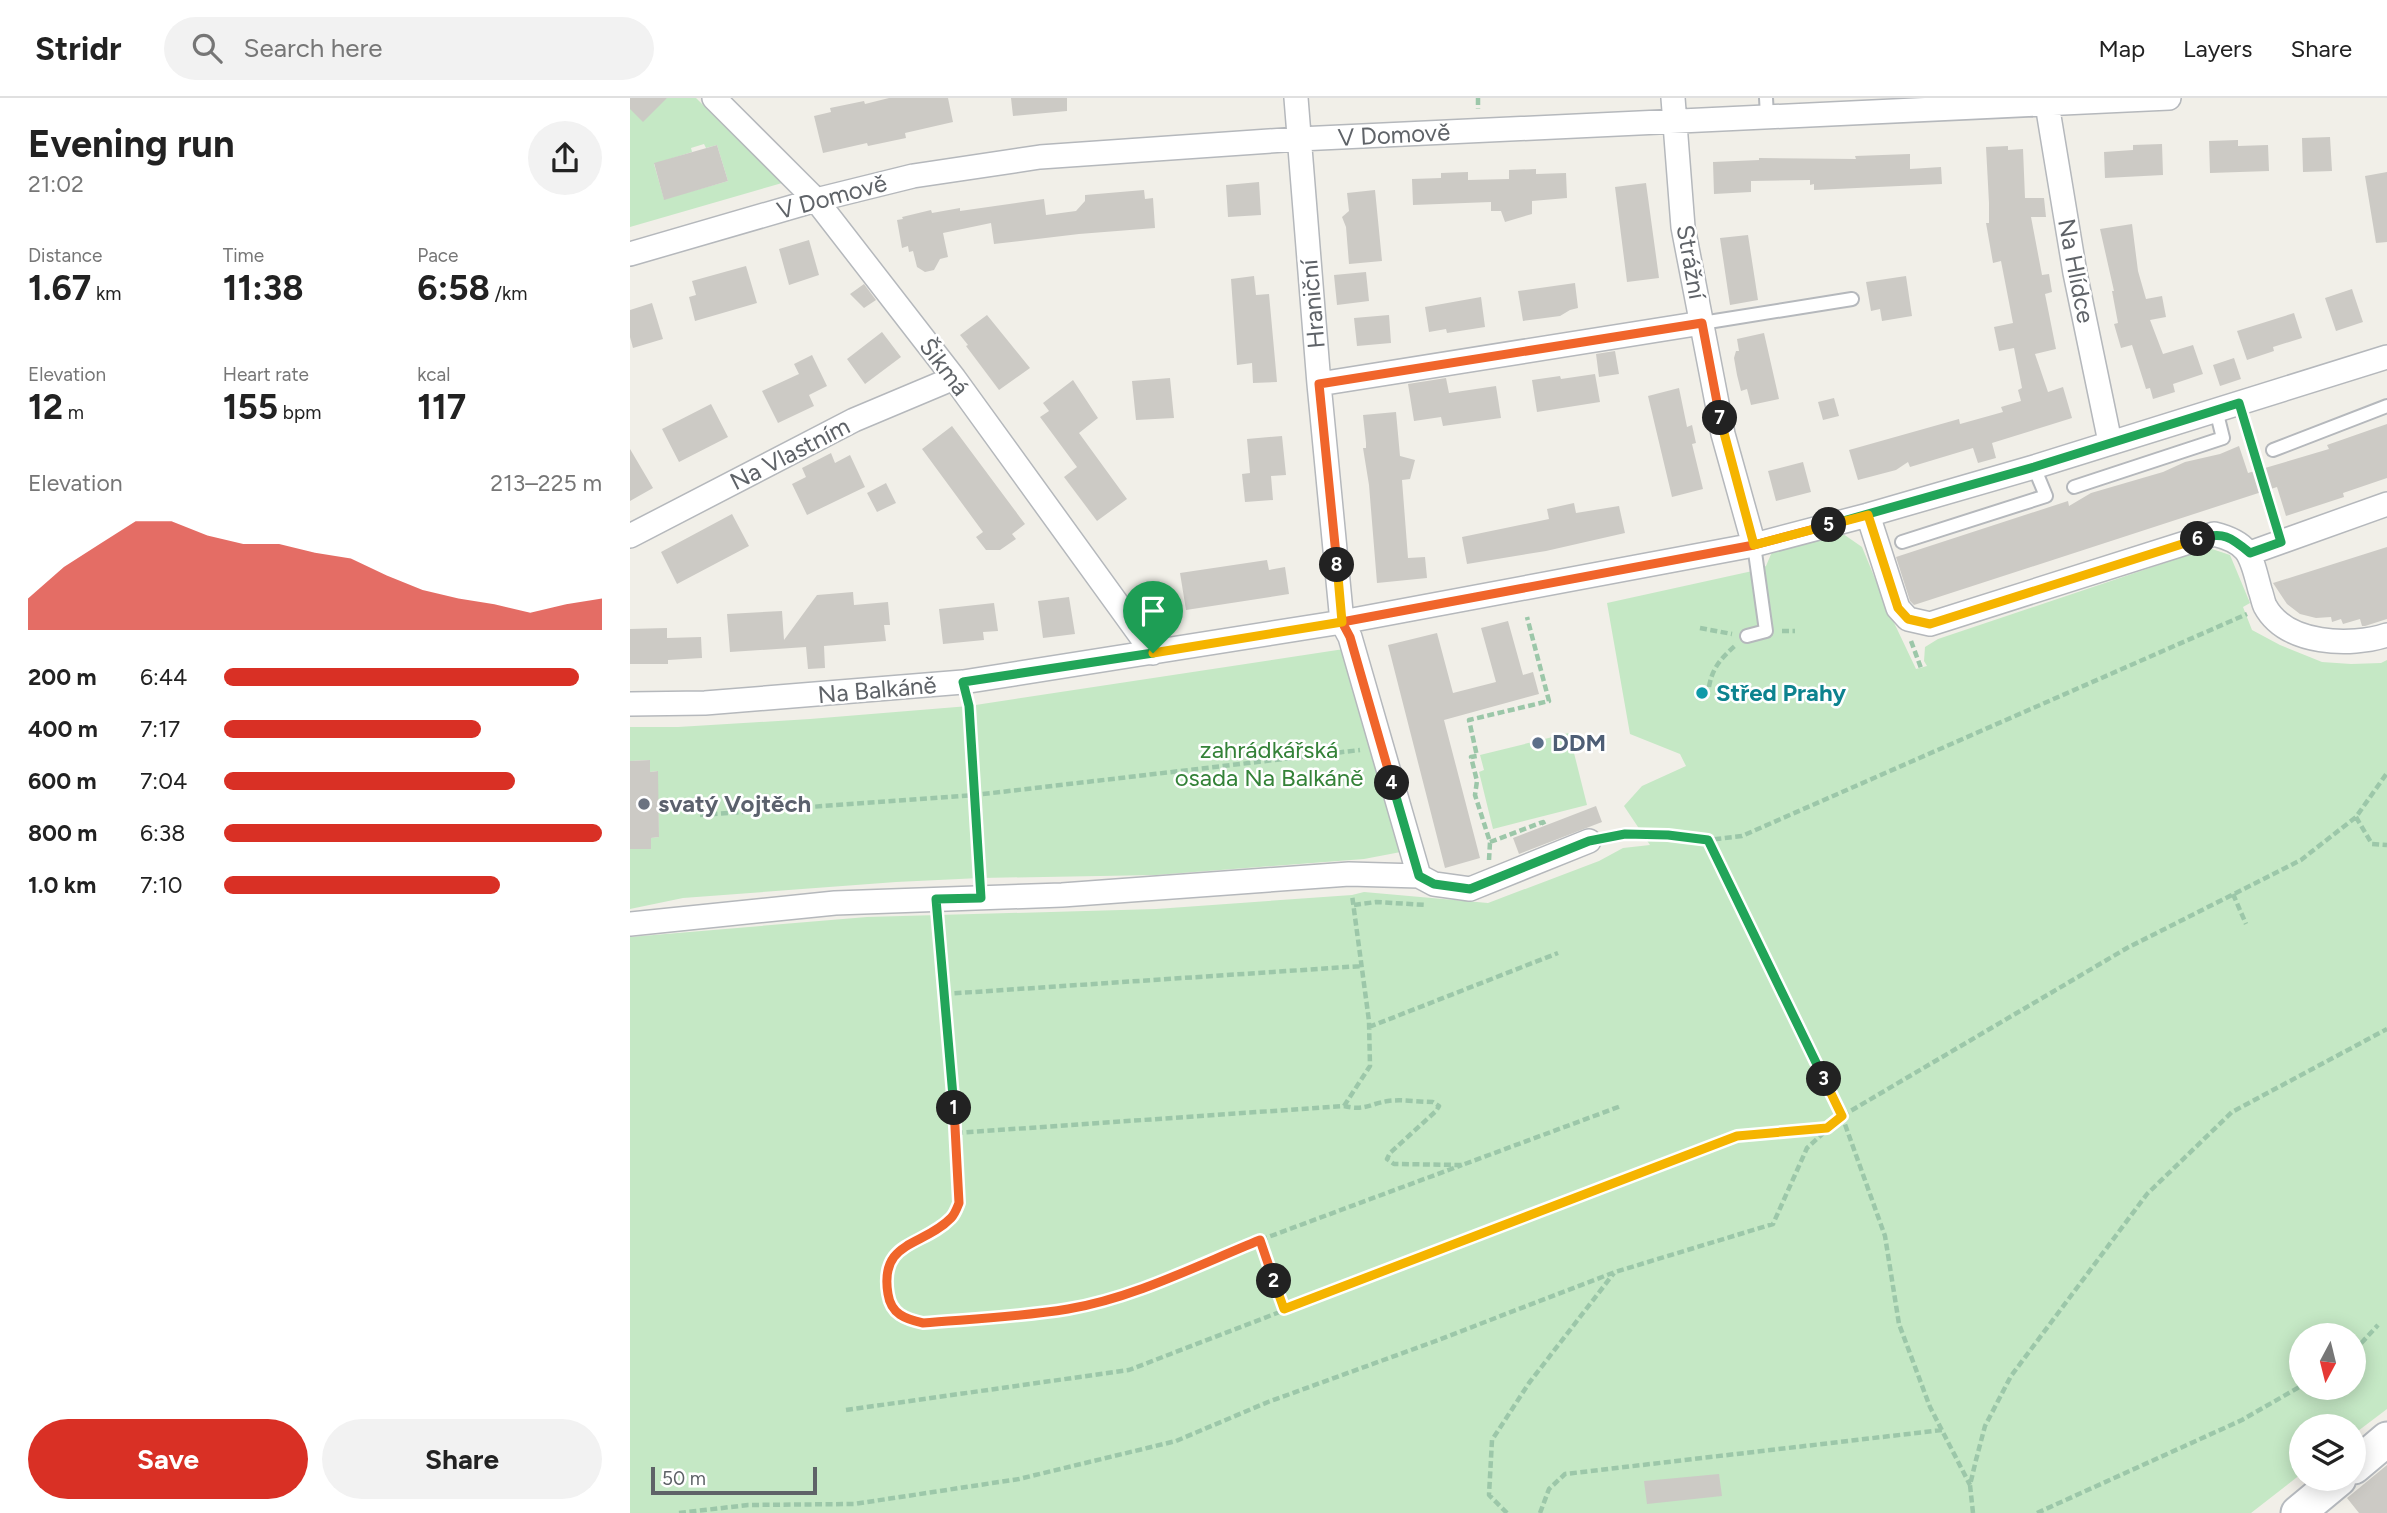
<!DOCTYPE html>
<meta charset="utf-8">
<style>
body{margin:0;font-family:Figtree,sans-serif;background:#f2f2f2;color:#222;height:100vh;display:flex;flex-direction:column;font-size:26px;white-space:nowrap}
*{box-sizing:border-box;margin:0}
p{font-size:23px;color:#767676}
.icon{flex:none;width:38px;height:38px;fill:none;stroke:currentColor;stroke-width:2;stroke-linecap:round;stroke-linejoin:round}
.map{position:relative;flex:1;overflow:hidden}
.panel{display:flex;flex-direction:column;background:#fff;width:630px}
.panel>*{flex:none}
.needle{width:46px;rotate:187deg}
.controls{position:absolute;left:1659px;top:1225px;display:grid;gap:14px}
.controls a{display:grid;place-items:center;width:77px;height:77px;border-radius:50%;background:#fff;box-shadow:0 4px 18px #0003;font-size:35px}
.scale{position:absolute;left:21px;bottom:18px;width:166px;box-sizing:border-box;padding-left:7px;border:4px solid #5f6368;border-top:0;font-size:19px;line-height:24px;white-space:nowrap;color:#5f6368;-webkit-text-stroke:5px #fff;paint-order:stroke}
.pin{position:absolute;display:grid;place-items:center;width:60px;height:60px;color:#fff;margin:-72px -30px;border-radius:50% 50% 50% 0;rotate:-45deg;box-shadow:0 0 7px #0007}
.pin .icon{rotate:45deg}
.km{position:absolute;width:35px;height:35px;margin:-18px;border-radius:50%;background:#222;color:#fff;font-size:19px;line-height:35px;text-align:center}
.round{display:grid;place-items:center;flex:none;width:74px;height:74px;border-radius:37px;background:#f2f2f2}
.headline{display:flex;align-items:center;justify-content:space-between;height:119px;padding:0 28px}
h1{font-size:38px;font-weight:700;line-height:52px}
.figures{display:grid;grid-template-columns:repeat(3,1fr);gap:10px;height:119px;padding:7px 28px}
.figures div{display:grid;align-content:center}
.figures b{font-size:35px;font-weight:700}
.figures small{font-size:19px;font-weight:400}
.figures p{font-size:19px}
.chart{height:196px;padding:14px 28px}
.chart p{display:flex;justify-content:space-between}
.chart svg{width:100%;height:126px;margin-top:7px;fill:#d93025;opacity:.7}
.primary-button{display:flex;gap:14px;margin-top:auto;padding:14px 28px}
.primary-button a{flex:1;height:80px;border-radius:42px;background:#d93025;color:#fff;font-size:28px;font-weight:700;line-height:80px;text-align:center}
.primary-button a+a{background:#f2f2f2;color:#222}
ul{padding:0 28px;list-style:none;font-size:23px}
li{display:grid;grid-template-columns:112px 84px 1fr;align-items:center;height:52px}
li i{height:18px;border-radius:9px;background:#d93025}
header{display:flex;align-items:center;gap:42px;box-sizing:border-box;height:98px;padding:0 35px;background:#fff;border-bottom:2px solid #e0e0e0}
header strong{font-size:33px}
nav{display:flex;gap:38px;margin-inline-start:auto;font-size:24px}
.search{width:490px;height:63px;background:#f2f2f2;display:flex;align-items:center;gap:18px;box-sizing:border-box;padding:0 24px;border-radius:38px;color:#767676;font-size:26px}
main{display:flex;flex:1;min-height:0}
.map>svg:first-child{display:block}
.green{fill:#c5e8c5;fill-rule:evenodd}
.building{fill:#cccac5}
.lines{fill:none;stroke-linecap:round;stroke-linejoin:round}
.lane-casing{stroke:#b5b8bc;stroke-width:16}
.street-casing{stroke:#b5b8bc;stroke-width:26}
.secondary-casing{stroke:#b6babf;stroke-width:37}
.path{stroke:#9cc7a9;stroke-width:4.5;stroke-dasharray:7 3.5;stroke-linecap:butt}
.lane{stroke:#fff;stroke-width:12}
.street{stroke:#fff;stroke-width:23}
.secondary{stroke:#fff;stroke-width:33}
.split-1-casing{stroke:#fff;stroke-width:14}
.split-2-casing{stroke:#fff;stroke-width:14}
.split-3-casing{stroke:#fff;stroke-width:14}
.split-4-casing{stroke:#fff;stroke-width:14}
.split-5-casing{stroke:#fff;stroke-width:14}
.split-6-casing{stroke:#fff;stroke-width:14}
.split-7-casing{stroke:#fff;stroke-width:14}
.split-8-casing{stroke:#fff;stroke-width:14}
.split-9-casing{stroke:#fff;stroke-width:14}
.split-1{stroke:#22a559;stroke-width:9}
.split-2{stroke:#f0652b;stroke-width:9}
.split-3{stroke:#f5b400;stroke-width:9}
.split-4{stroke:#22a559;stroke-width:9}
.split-5{stroke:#f0652b;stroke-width:9}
.split-6{stroke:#22a559;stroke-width:9}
.split-7{stroke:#f5b400;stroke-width:9}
.split-8{stroke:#f0652b;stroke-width:9}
.split-9{stroke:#f5b400;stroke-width:9}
.culture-dot{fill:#0f9aa8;stroke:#fff;stroke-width:2.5}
.service-dot{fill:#5c6f8a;stroke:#fff;stroke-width:2.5}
.worship-dot{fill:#6b7280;stroke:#fff;stroke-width:2.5}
.labels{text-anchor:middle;stroke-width:5;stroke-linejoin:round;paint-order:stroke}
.street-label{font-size:24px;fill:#5f6368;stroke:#fff}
.culture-label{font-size:24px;font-weight:bold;fill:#0d838f;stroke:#fff;text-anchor:start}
.service-label{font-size:24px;font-weight:bold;fill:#4e5e75;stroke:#fff;text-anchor:start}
.park-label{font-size:24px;fill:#348238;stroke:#fff}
.worship-label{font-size:24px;font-weight:bold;fill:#5b616d;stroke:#fff;text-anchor:start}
</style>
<header>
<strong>Stridr</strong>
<div class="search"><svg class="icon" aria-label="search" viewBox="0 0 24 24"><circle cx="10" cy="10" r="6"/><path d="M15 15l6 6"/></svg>Search here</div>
<nav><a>Map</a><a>Layers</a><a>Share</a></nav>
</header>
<main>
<section class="panel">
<div class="headline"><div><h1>Evening run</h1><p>21:02</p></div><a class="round"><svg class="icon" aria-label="share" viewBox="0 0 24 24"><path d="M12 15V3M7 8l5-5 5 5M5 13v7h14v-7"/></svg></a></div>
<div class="figures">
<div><p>Distance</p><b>1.67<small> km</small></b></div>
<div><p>Time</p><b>11:38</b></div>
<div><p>Pace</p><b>6:58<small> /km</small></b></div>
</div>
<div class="figures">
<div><p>Elevation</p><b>12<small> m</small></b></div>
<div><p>Heart rate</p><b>155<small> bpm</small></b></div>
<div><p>kcal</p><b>117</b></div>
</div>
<div class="chart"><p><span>Elevation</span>213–225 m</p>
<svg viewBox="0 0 160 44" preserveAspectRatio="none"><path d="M0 44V33L10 22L20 14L30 6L40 6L50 11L60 14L70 14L80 17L90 19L100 25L110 30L120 33L130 35L140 38L150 35L160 33V44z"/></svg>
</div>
<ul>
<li><b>200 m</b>6:44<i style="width:94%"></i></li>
<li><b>400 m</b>7:17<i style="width:68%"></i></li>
<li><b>600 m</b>7:04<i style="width:77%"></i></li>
<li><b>800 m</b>6:38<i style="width:100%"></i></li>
<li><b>1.0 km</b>7:10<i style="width:73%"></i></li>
</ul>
<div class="primary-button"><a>Save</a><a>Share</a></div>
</section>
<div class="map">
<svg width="1757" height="1415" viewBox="0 0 1757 1415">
<rect width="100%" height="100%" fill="#f1efe8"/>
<path class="green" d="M37 0H66L152 85 0 129V11ZM74 46 76 50 87 47 98 83 34 101 24 66 62 54 61 50Z
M1206 431 1232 449 1258 512 1286 571 1297 568 1294 563 1295 549 1308 541 1579 450 1600 457 1620 505 1613 509 1622 532 1650 547 1692 564 1721 566 1751 565 1757 562V1311L1724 1336V1328H1671V1376L1621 1415H0V839L237 819 526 811 722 797 734 794 858 805 969 763 993 750 1020 747 994 708 1012 688 1056 668 1050 656 1000 636 977 505 1127 472 1136 468 1144 449ZM1671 1237H1724V1290H1671Z
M714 551 776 753 734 761 526 777 350 780 266 784 53 800 0 811V751H21V740L29 739 27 673 20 674 19 662 0 663V629H48L180 621 339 608Z
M939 635 957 707 863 731 849 674 854 672 850 657Z"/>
<path class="building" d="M0 0H37L13 24 0 11Z
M259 0H318L323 24 275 35 276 40 238 48 237 45 193 55 184 18 201 14 200 10 234 3 235 6Z
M381 0H437V13L383 18Z
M1700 39 1702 73 1673 74 1672 40Z
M1608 42V48L1638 47 1639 73 1580 75 1579 43Z
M1532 46 1533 77 1475 80 1474 54 1503 52V47Z
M87 47 98 83 34 102 24 65Z
M1378 48V52L1393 51 1395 100H1414L1416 119H1401L1412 177 1419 176 1422 194 1415 196 1426 251 1405 256 1418 294 1433 289 1442 320 1362 345 1366 360 1348 365 1343 350 1280 369 1278 364 1266 372 1228 382 1219 352 1329 321 1330 326 1373 314 1371 309 1391 303 1388 292 1392 290 1384 250 1369 253 1364 229 1383 225 1371 163 1363 165 1356 125H1359V105L1356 49Z
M1280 56V71L1311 69 1312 86 1184 92V86L1180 87V82L1121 83V94L1084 96 1083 64 1129 62V60L1226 61 1225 58Z
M906 71V76L936 75 937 100 902 103V116L875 124 871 113H861V104L783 107 782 81 811 80V75L838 74V82L879 81V72Z
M1757 74V144L1746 145 1735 78Z
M629 84 631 117 598 119 596 87Z
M1016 85 1029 180 997 184 985 89Z
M514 92 515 101 523 100 525 130 449 136 364 146 361 125 313 135 318 159 310 161 304 172 295 174 287 169 283 153 279 154 278 148 272 150 267 122 273 121 272 119 301 112 302 115 330 110V113L414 101 416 117 446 113 455 103V97Z
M745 92 752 163 719 166 716 129 712 119 719 113 717 95Z
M1502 126 1508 173 1516 201 1532 198 1536 219 1520 222 1533 256 1563 247 1573 276 1543 286 1545 294 1523 301 1520 290 1516 291 1502 247 1491 250 1484 226 1488 225 1482 193H1484L1470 131Z
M1118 137 1128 202 1100 207 1090 140Z
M179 142 189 177 159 187 149 151Z
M116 168 127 205 65 223 59 199 66 197 62 183Z
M736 174 739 203 707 207 704 177Z
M624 178 626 197 639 196 647 284 623 285 622 265 607 267 601 181Z
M1276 178 1282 218 1252 223 1250 211 1241 213 1236 184Z
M945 185 948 210 940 212 930 218 893 223 888 193Z
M234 186 246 202 234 210 220 196Z
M1722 191 1733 224 1706 233 1695 200Z
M851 199 855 229 817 235 816 231 799 234 795 209Z
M22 205 33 241 3 250 0 239V212Z
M1664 215 1672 240 1643 249 1644 253 1617 262 1607 233Z
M357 217 400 270 369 292 336 248 338 247 330 237Z
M759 217 761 245 727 248 724 220Z
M252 234 271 259 235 286 217 261Z
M1134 235 1149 301 1121 307 1117 291 1111 293 1107 277 1104 260 1106 253H1109L1107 241Z
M985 253 989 276 969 279 966 256Z
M182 257 197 288 179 297 184 308 148 325 132 293 169 276 164 266Z
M1604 260 1611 281 1590 288 1583 267Z
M965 276 970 304 907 314 902 282 930 278 931 281Z
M540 280 544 320 506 322 502 283Z
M816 280 819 295 866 288 871 320 813 328 811 319 784 323 778 286Z
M443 282 468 320 449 335 497 401 467 423 434 379 447 369 410 319 419 313 413 305Z
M1049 290 1057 329 1062 327 1066 345 1062 346 1073 391 1042 399 1018 298Z
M1204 300 1209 318 1193 322 1188 304Z
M81 306 98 339 49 364 32 331Z
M766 314 770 358 785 362 780 381 772 382 778 460 795 459 797 480 747 485 739 387 733 350H736V345L733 317Z
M1757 326V380L1713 395 1714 399 1656 418 1647 389 1284 507 1280 503 1266 459 1438 403 1439 408 1461 395 1533 374 1555 364 1590 356 1609 348 1618 375 1699 351 1697 347Z
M322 328 395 426 382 436 386 441 370 452H356L346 439 353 434 292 351Z
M652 338 656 377 641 378 643 402 615 404 612 376 620 375 617 341Z
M0 351 23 390 0 403Z
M201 355 205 365 220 357 235 389 177 417 162 386 176 379 172 370Z
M1173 364 1181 394 1146 403 1138 373Z
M256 385 266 405 247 414 237 395Z
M944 405 946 415 989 408 995 435 916 453 837 466 832 439 919 421 917 411Z
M102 416 119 448 47 486 31 454Z
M1757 449V521L1735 528H1732L1730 521 1713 526 1711 521 1702 524 1701 519 1686 520 1670 516 1657 506 1643 485Z
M637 462 639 472 655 469 659 496 556 512 550 475Z
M223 494 224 507 258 504 260 527H254L256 543 194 548 195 570 178 571 176 549 100 554 97 516 152 513 154 542 187 497Z
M439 499 445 536 413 540 408 503Z
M364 505 368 533 353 534 354 542 313 546 309 511Z
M878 523 893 577 903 574 909 596 814 622 850 760 815 770 758 547 807 535 823 595 866 584 851 530Z
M37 530V540L71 539 72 560 38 562V566H0V531Z
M20 662V674L28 673 29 739 21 740V751H0V663Z
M966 708 972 724 889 756 883 740Z
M1757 1367V1415H1729L1717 1400Z
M1089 1376 1092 1398 1017 1406 1014 1383Z"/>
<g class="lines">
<g class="lane-casing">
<path id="lane" d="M1136 0 1137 18
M1072 225 1222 201
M1643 352 1757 308
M1444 389 1593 340 1586 312
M1272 444 1416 398 1404 369
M1117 538 1136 533 1124 447"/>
</g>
<g class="street-casing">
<path id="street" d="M84 0 186 102 324 280 523 555
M666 0 689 286 712 524 720 539 789 778
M1043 0 1053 129 1093 336 1124 447
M1416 0 1445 175 1480 344
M0 156 186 102 283 78 410 59 669 41 1539 0
M689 286 1072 225
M1238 417 1268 510 1278 521 1300 526 1584 436C1621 445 1621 459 1630 492 1632 497 1633 504 1635 508 1656 547 1721 549 1757 537
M0 438 224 322 324 280
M1620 455 1757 406
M0 606 75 605 333 584 712 524 1124 447 1238 417 1404 369 1757 259
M0 826 205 805 432 797 719 776 789 778 804 786 840 791 959 743"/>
</g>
<g class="secondary-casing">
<path id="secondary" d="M1724 1369 1757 1341
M1668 1415 1709 1381"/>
</g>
<path class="path" d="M848 0V11
M1615 326 1645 424
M1070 530 1102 536
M1152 533H1165
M1281 543 1291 570
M1079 589C1082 570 1092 559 1106 547
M338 605 350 778
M70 717 345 697 730 652
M1726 719 1742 746 1757 747
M980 739 995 736 1038 737 1078 742 1112 738 1617 516
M1078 743 1212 1018 1255 1138 1269 1226 1300 1309 1340 1387
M860 744 913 724 915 728
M859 762 860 744 845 697 847 683 841 659 847 658 839 622 919 603 897 519
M1603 796 1616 826
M724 807 746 804 796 807
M308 823C314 886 319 950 325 1014 327 1035 327 1057 328 1078 329 1086 331 1097 329 1105 321 1146 244 1131 258 1198 262 1216 276 1221 293 1225L437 1211 468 1204 520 1187 630 1142 832 1067
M314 896 732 868
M739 929 928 855
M714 1008 740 968 739 923 722 797
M326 1035 714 1008C735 1013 739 1006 758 1003 772 1001 789 1004 803 1004L809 1008 806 1013 760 1055 757 1061 764 1066 832 1067 991 1008
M630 1142 654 1211
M1724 1253 1748 1227
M216 1312 499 1272 1107 1038 1196 1031
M49 1415 118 1407 224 1406 389 1381 546 1343 638 1304 803 1244 985 1174 1143 1126 1177 1050 1212 1018 1497 850 1671 762 1726 719 1757 675
M877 1415 859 1397 862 1342 899 1285 984 1175
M910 1415 919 1391 935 1376 1312 1332
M1343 1415 1340 1387 1346 1362 1355 1328 1381 1278 1517 1096 1602 1014 1757 931
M1407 1415 1612 1322 1671 1288"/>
<use href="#lane" class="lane"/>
<use href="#street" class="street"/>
<use href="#secondary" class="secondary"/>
</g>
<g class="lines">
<g class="split-1-casing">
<path id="split-1" d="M324 1010 306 801 351 800 339 608 333 584 523 555"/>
</g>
<g class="split-2-casing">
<path id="split-2" d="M324 1010 329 1105C327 1110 325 1116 321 1120 293 1149 249 1142 258 1196 261 1216 275 1221 293 1225 341 1221 390 1219 438 1211 504 1200 568 1167 630 1142L644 1183"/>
</g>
<g class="split-3-casing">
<path id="split-3" d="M644 1183 654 1211 1107 1038 1197 1030 1212 1018 1194 981"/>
</g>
<g class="split-4-casing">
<path id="split-4" d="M762 685 789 778 804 786 840 791 959 743 995 736 1038 737 1078 742 1194 981"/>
</g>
<g class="split-5-casing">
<path id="split-5" d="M762 685 720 539 712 524 1124 447 1199 427"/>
</g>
<g class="split-6-casing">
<path id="split-6" d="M1199 427 1404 369 1609 305 1651 444 1620 455C1601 439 1593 433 1568 441"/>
</g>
<g class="split-7-casing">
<path id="split-7" d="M1090 320 1124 447 1238 417 1268 510 1278 521 1300 526 1568 441"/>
</g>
<g class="split-8-casing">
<path id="split-8" d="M707 467 689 286 1072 225 1090 320"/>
</g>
<g class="split-9-casing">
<path id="split-9" d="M523 555 712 524 707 467"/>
</g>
<use href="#split-1" class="split-1"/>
<use href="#split-2" class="split-2"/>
<use href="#split-3" class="split-3"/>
<use href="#split-4" class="split-4"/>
<use href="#split-5" class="split-5"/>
<use href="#split-6" class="split-6"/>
<use href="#split-7" class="split-7"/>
<use href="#split-8" class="split-8"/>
<use href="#split-9" class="split-9"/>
</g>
<circle class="culture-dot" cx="1072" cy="595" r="7"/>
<circle class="service-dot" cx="908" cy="645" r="7"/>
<circle class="worship-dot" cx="14" cy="706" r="7"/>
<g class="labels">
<g class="street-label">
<text transform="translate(764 37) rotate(-3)" y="8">V Domově</text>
<text transform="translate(202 99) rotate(-15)" y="8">V Domově</text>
<text transform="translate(1061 164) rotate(80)" y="8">Strážní</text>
<text transform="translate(1446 173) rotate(79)" y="8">Na Hlídce</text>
<text transform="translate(683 206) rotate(-95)" y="8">Hraniční</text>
<text transform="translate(314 269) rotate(53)" y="8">Šikmá</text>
<text transform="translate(160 356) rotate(-27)" y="8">Na Vlastním</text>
<text transform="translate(247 592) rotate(-5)" y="8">Na Balkáně</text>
</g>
<g class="culture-label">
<text x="1086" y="603">Střed Prahy</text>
</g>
<g class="service-label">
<text x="922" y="653">DDM</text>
</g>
<g class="park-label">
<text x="639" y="660">zahrádkářská<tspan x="639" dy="28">osada Na Balkáně</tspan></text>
</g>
<g class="worship-label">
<text x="28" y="714">svatý Vojtěch</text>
</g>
</g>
</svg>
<div class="controls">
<a><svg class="needle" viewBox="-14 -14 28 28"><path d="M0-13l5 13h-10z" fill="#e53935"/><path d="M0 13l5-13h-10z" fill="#767676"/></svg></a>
<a><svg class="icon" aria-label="layers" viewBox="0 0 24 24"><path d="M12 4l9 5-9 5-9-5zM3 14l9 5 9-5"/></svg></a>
</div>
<div class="scale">50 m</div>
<div class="pin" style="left:523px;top:555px;background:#1e9e55"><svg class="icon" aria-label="arrive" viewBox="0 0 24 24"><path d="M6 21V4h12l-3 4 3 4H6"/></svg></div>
<b class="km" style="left:324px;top:1010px">1</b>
<b class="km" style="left:644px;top:1183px">2</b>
<b class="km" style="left:1194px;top:981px">3</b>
<b class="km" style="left:762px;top:685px">4</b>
<b class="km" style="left:1199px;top:427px">5</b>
<b class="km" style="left:1568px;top:441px">6</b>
<b class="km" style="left:1090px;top:320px">7</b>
<b class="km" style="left:707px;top:467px">8</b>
</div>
</main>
